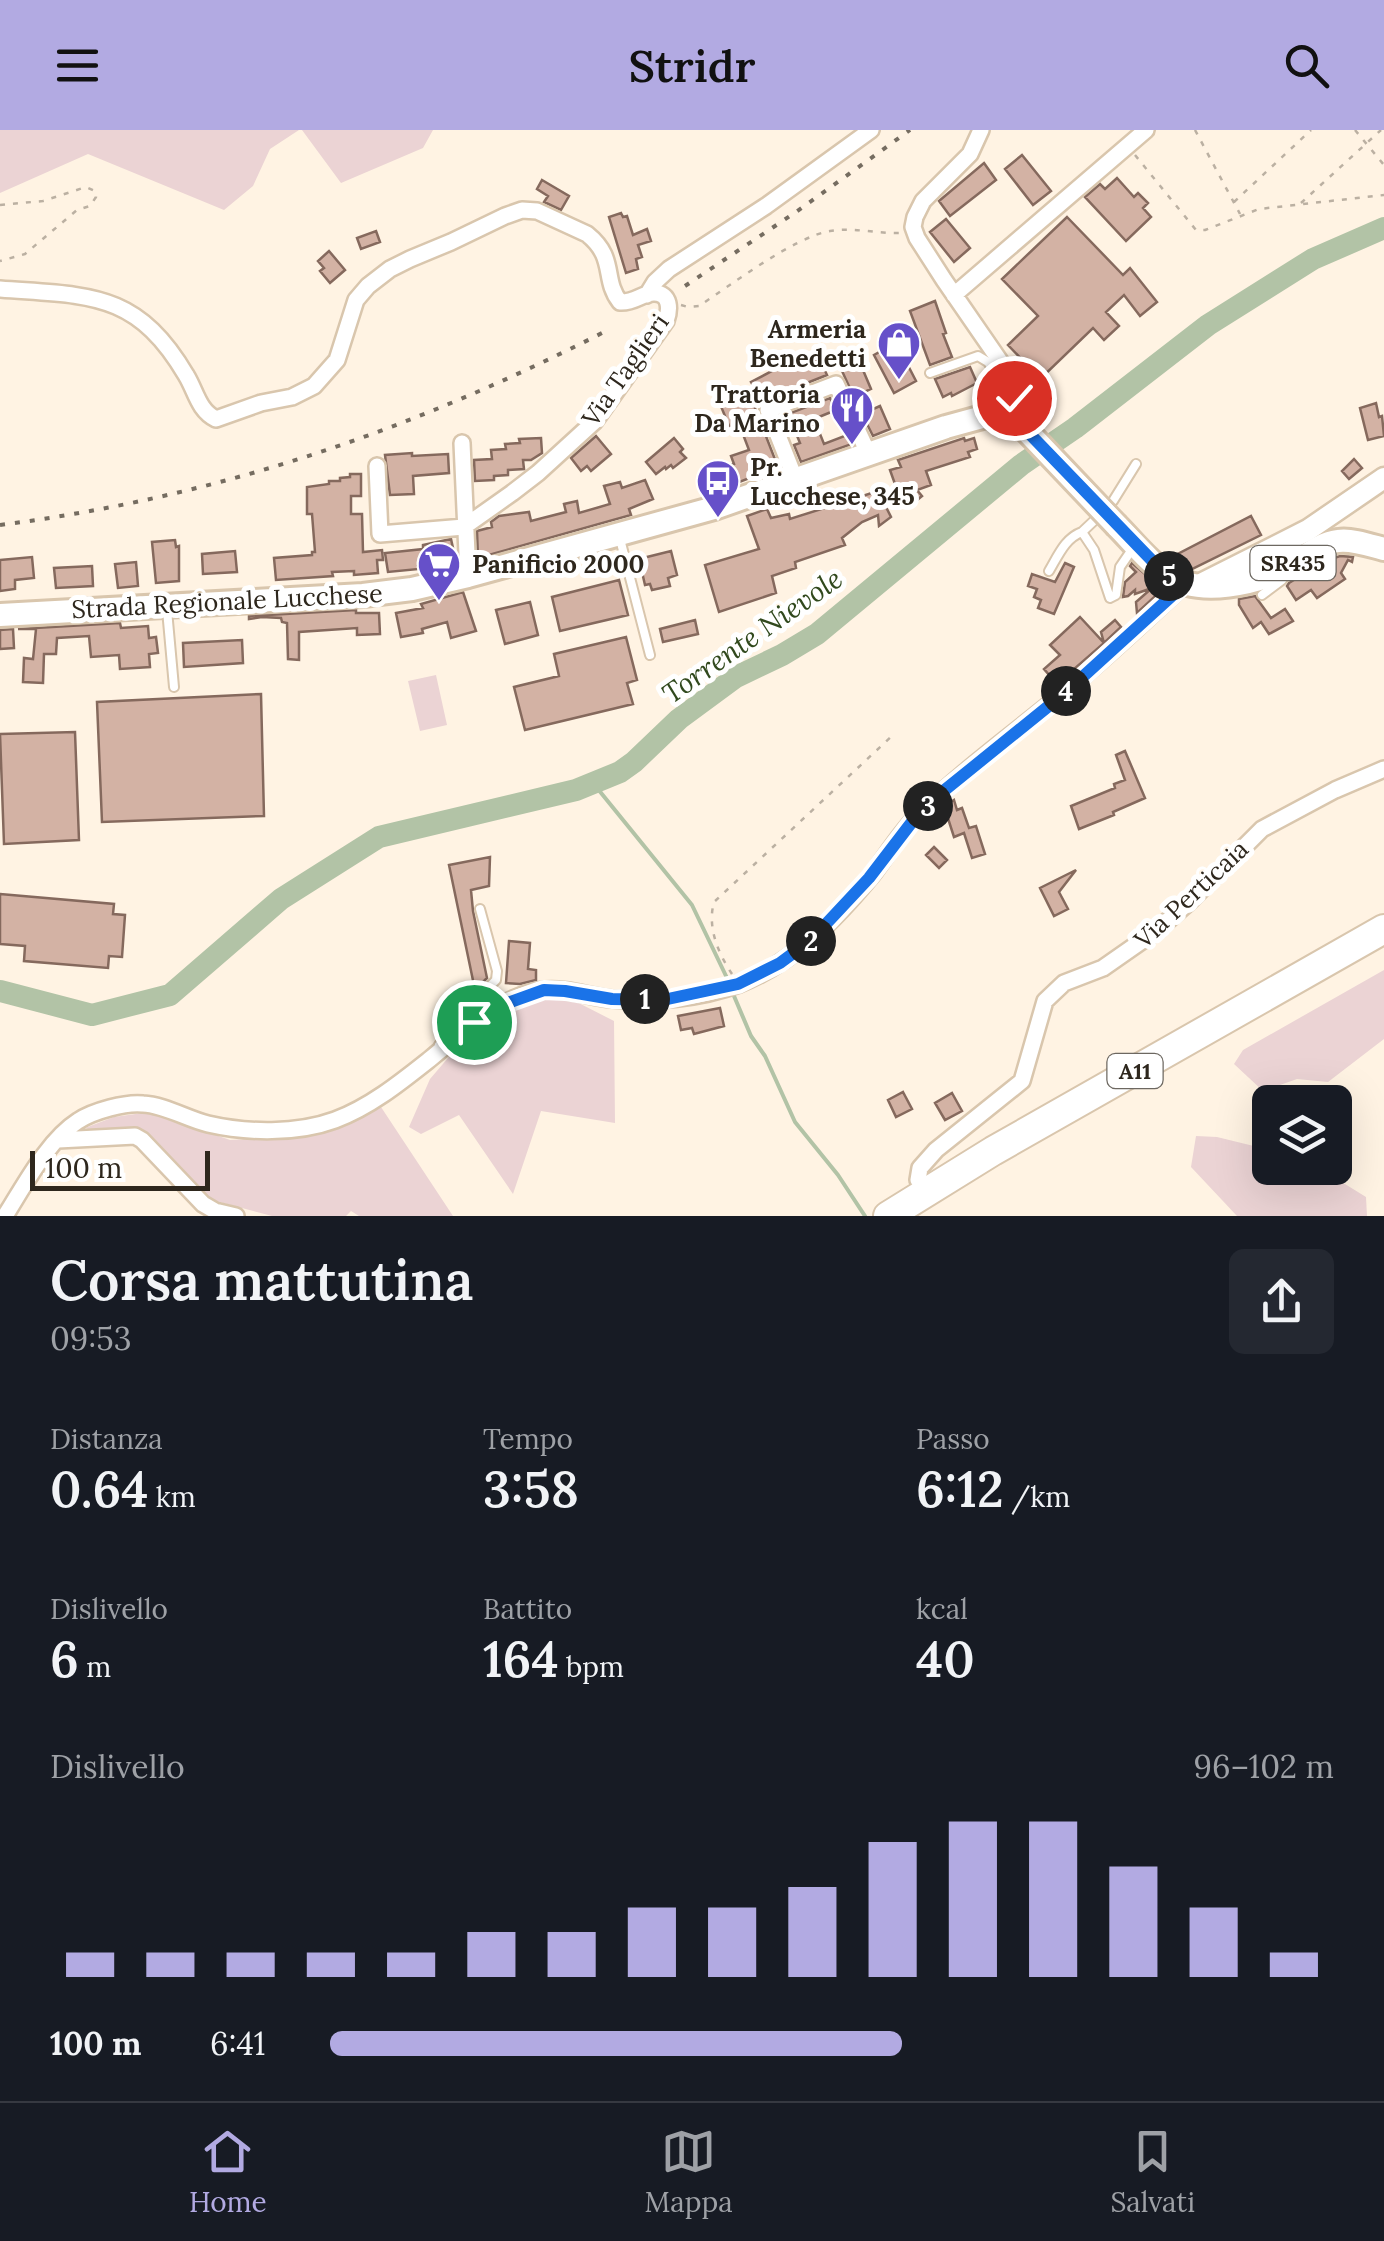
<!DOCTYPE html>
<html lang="it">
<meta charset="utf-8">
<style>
body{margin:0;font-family:Lora,serif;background:#242831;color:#f1f3f6;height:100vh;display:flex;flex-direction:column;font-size:38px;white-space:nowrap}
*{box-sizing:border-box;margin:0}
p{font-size:32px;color:#9ea1a6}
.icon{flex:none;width:55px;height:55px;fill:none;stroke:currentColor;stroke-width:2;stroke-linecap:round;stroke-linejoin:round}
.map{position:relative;height:1086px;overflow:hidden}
.sheet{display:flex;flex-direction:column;background:#171b24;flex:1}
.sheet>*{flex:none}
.controls{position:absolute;left:1252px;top:955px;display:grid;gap:20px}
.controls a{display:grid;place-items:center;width:100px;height:100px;border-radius:15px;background:#171b24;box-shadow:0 10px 40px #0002;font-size:50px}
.scale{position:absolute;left:30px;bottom:25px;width:180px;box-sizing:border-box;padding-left:10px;border:5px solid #2e271d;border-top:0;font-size:28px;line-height:35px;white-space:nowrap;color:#2e271d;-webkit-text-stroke:8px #fff;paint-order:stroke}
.pin{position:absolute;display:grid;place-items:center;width:85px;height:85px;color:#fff;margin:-42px;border:5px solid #fff;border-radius:50%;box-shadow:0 2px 10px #0007}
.km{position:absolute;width:50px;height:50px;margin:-25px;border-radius:50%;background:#222;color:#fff;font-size:28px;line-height:50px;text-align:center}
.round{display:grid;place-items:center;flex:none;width:105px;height:105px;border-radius:15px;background:#242831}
.headline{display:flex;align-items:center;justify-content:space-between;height:170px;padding:0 50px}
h1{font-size:55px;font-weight:600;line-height:75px}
.stats{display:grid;grid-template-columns:repeat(3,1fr);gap:15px;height:170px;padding:10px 50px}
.stats div{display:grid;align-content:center}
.stats b{font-size:50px;font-weight:600}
.stats small{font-size:28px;font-weight:400}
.stats p{font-size:28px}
.chart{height:280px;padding:20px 50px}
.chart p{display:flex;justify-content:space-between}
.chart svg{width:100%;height:180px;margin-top:10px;stroke:#b2aae2;stroke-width:6}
ul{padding:0 50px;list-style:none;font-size:32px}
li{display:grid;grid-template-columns:160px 120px 1fr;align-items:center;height:75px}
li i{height:25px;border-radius:12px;background:#b2aae2}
header{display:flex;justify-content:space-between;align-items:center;height:130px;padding:0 50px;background:#b2aae2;color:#111;font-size:45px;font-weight:600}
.menu{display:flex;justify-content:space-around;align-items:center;height:140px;border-top:2px solid #363941;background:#171b24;font-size:28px;color:#9ea1a6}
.menu a{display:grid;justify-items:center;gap:5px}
.menu .current{color:#b2aae2}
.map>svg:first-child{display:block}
.green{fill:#ebd3d4}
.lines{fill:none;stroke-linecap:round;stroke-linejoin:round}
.stream{stroke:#b2c3a6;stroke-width:4}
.river{stroke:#b2c3a6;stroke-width:22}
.building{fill:#d3b2a4;stroke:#85695d;stroke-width:2.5}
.lane-casing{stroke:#d9c6ad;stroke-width:12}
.street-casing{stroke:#d9c6ad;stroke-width:20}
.secondary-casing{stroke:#d9c6ad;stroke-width:25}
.primary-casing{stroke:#d9c6ad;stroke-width:28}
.highway-casing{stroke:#d9c6ad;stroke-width:32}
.path{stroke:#bbb0a2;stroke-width:2.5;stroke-dasharray:5 8;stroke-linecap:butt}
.lane{stroke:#fff;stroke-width:8}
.street{stroke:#fff;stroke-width:15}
.secondary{stroke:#fff;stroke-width:20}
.primary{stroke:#fff;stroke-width:22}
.highway{stroke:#fff;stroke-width:28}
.rail{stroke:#756c60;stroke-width:4;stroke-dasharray:5 10;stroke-linecap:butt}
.primary-bridge-casing{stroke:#d9c6ad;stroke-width:28;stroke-linecap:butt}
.path-bridge{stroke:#bbb0a2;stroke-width:2.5;stroke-dasharray:5 8;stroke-linecap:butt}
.primary-bridge{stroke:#fff;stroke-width:22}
.route-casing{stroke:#fff;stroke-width:20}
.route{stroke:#1a73e8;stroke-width:12}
.labels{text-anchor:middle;stroke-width:10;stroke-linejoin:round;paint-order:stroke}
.shield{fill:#fff;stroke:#6d6861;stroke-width:2.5}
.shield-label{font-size:22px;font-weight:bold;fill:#2e271d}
.poi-label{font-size:25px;font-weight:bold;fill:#2e271d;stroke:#fff;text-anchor:end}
.street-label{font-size:25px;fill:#2e271d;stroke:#fff}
.water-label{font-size:28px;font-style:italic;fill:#31491d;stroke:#fff}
</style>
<header><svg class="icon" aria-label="menu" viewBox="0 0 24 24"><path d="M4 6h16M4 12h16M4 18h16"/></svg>Stridr<svg class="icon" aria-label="search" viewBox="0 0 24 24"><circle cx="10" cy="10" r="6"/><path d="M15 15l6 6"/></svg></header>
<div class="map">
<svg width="1384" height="1086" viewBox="0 0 1384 1086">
<rect width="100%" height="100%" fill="#fff3e3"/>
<path class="green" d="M0 0H299L270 19 253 56 224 80 88 24 0 63Z
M302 0H433L423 18 341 53Z
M436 545 447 595 420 601 408 551Z
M1384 840V909L1328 952 1297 949 1263 961 1234 934 1243 920Z
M563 865 614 891 615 993 541 981 513 1064 459 985 421 1004 409 997 430 949 460 914 520 876Z
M381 977 453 1086H359L351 1081 346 1086H272L212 1070 174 1039 139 1002 101 1003 85 998 114 987 150 982 230 1010 313 1006Z
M1196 1006 1217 1007 1270 1020V1038H1319L1366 1067 1367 1086H1237L1191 1037Z"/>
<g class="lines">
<path class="stream" d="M593 653 692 775 727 848
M734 866 751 906 765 926 795 992 838 1045 865 1086"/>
<path class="river" d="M0 861 92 885 170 865 281 769 379 707 576 660 620 642 634 632 679 589 736 547 782 525 817 504 1021 335 1075 298 1208 195 1313 129 1384 98"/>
</g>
<path class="building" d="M1022 25 1051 61 1033 75 1005 39Z
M984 33 996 50 950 86 939 71Z
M1117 48 1134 67 1138 63 1148 73 1143 78 1151 87 1126 111 1085 67 1100 54 1105 59Z
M542 50 569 66 561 80 544 72 548 66 537 59Z
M621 83 623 87 627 86 633 105 647 99 651 111 638 115 642 127 636 129 638 139 626 143 609 87Z
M1067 87 1123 145 1130 138 1157 172 1140 186 1124 165 1106 182 1119 196 1104 210 1093 198 1035 254 1022 240 1027 235 1008 215 1038 186 1002 149Z
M946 89 970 118 954 132 930 102Z
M376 101 380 112 361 119 357 108Z
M329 121 345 140 330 153 320 141 324 138 318 131Z
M935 171 946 203 943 204 952 227 930 235 910 181Z
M885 219 890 228 901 222 916 251 894 263 874 225Z
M819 228 827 245 764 270 755 278 778 337 719 360 712 342 734 334 731 326 749 320 741 299 732 303 720 274 755 259 751 252 774 240 790 234 793 240Z
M860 233 871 259 854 267 842 241Z
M970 237 977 253 952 266 951 263 943 267 935 249Z
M830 268 836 280 814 289 824 314 847 305 852 314 801 332 794 315 800 313 791 291 788 292 785 285Z
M1376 273 1379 287 1382 286 1384 306 1368 310 1360 278Z
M880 276 890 299 873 306 862 284Z
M596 306 611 324 591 341 587 336 581 341 571 328Z
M541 308 542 323 531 330H523L524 339 508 340V345L494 346V350L475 351 474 330 492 329 491 320 506 319 505 314 520 313 519 309Z
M674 308 683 319 680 322 686 328 673 338 671 335 666 339 665 337 656 344 646 332Z
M964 308 965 311 974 308 977 319 968 322 970 327 926 341 931 355 917 360 922 366 910 376 896 357 890 340 901 337 898 330Z
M412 323V326L448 324 449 343 413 346 414 364 390 365 385 325Z
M1354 329 1362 338 1349 349 1342 341Z
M350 344H361V366H351V384H362L363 422 382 420 383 430H377L378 443 354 445V441L332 442 333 446 276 450 274 428 312 425V422H315L312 384H307V357L329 354V351H340V348L350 347Z
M645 350 653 369 629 379 631 385 478 428 477 401 492 397 491 392 499 386 529 382 531 391 566 382 564 374 577 371 579 383 610 374 604 356 620 352 622 358Z
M878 361 891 387 879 396 878 385 862 392 842 408 845 415 795 432 796 438 772 446 776 463 719 482 705 435 759 419 747 386 767 379 771 388 789 384 790 389Z
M1251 386 1261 405 1192 439 1170 428Z
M451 409 455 427 418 436 419 439 388 442 385 423 423 419V415Z
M175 410 176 417 179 416V451L156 453 152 412Z
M235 421 237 442 203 444 202 424Z
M671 421 677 445 668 448 670 456 652 460 650 454 645 455 639 429Z
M1340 426 1353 427 1352 432 1348 430 1341 443 1345 449 1317 468 1311 460 1296 470 1287 456 1289 453 1325 431Z
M32 427 34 448 15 450V459L0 461V430Z
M136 432 138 456 118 458 115 434Z
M1065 433 1074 437 1054 484 1038 478 1041 470 1034 467 1037 459 1028 456 1032 444 1055 452Z
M1132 433 1163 459 1137 483 1136 472 1152 458 1135 464V460L1128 466 1123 467 1125 452 1136 442 1130 436Z
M92 436 93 456 56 458 54 438Z
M619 450 628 485 560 501 552 467Z
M463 462 476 501 451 508 447 492 422 499 423 503 401 507 396 483 423 478 421 474Z
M1255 466 1271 488 1285 479 1293 491 1269 504 1261 492 1253 498 1239 475V469Z
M530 472 538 505 505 514 496 480Z
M356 480V483H379L380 504 357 505V498L299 502V530L288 529 287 493 282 492 281 488 262 487 249 489V486Z
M1080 487 1104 513 1057 554 1044 539 1060 525 1050 515Z
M695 490 698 504 663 512 660 499Z
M1115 490 1121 497 1104 513 1101 502Z
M120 493 121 498 148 496 149 508 156 507 158 523 149 524 150 537 120 539 119 525 91 527 89 506 57 508 56 524H44L43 553 23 552 24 528 33 529 36 499H18Z
M13 499 14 518 0 519V500Z
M626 507 637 550 627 553 633 574 525 600 514 557 559 546 554 524Z
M242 510 243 533 184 537 183 513Z
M261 564 264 686 102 692 97 572Z
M75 602 79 710 4 714 0 604Z
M1125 621 1145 668 1113 682 1114 685 1079 699 1071 676 1115 658 1114 654 1125 650 1116 625Z
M954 670 957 680 962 678 969 698 976 696 985 724 972 728 964 703 954 707 944 676Z
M934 717 947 730 939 738 926 725Z
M490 727 489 756 471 760 473 781 487 848 475 860 449 735Z
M1076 740 1059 762 1068 779 1054 786 1040 758Z
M0 764 114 774 113 784 125 785 122 827 109 826 108 838 24 831 25 816 0 814Z
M509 811 530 813 528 839 536 840V850L520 854 506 853Z
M720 878 724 896 694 904 692 898 681 900 678 886Z
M903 962 912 979 896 987 888 970Z
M952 963 962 981 945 990 935 973Z"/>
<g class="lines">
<g class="lane-casing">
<path id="lane" d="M930 243 978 226 988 232 1010 268
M1113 371 1136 334
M1099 386 1082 402 1094 420 1110 468 1116 465 1120 437 1133 418
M620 409 650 525
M1049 441C1058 426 1065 408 1082 402
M1262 465 1282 450
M167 480 174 557
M439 915 466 880 496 850 497 841 480 779"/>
</g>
<g class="street-casing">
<path id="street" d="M981 0 970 24 923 71 915 87 913 97 917 108 944 150 1013 250C1017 264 1012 273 1002 284
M0 159C88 166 136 160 186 245 196 261 198 280 216 289L261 273 292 267 314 256 337 230 356 170 368 156 390 139 410 129 451 112 505 86 522 80 537 81 587 104C617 128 602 149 620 172 635 173 642 163 654 163 671 163 670 180 666 191L595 291 538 343 512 363 464 397 380 404 377 336
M647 165 655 152 669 139 766 76 871 0
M954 165 1146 0
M462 313 468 446
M796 351 768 280 836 254 869 325
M58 1010 135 1006 142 1010 203 1074 215 1081 236 1086
M918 1050 920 1038 936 1020 1022 951 1045 871 1064 853 1103 838 1156 801 1189 772 1262 699 1335 660 1384 639
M5 1086C24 1056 48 1010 78 991 93 981 126 972 143 974 165 975 187 989 208 994 247 1003 297 1004 335 990 370 977 401 952 430 929 463 902 500 865 545 860 568 858 590 867 612 869 653 873 701 868 739 854 793 833 836 789 872 745 887 725 900 703 918 685 962 641 1014 604 1062 564 1105 529 1145 490 1186 453"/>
</g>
<g class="secondary-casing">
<path id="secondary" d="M1201 454 1308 400 1384 348"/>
</g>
<g class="primary-casing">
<path id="primary" d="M1117 396C1133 412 1149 433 1168 445 1199 467 1258 454 1289 436 1303 428 1320 413 1338 411 1352 409 1369 415 1384 419
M0 485 363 465 412 459 468 446 714 378 946 297 997 283 1009 286 1024 298"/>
</g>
<g class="highway-casing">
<path id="highway" d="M888 1086 993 1021 1384 799"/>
</g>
<path class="path" d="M1195 0 1240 84
M1355 0 1384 35
M1135 25 1196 100H1205L1259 79 1384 65
M1234 72 1311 0
M1301 73 1381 0
M0 75 43 71 86 57 95 61 96 67 90 76 77 80 25 124 0 131
M681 175 688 177 699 176C731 155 794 107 830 101 853 97 878 104 902 103
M732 844C718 823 707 797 714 772L893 605"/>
<use href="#lane" class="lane"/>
<use href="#street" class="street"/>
<use href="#secondary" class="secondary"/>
<use href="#primary" class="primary"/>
<use href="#highway" class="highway"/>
<path class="rail" d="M685 156 796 82 910 0
M0 395C218 367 410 301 606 201"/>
<g class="primary-bridge-casing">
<path id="primary-bridge" d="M1024 298 1117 396"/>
</g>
<path class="path-bridge" d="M1135 404 1156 425"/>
<use href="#primary-bridge" class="primary-bridge"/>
</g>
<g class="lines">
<g class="route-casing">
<path id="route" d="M474 892 505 874 544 860 565 861 612 869 663 870 738 854 780 833 811 810 869 748 915 688 946 659 1066 562 1186 453 1165 444 1024 298 1014 289 1002 284 1014 268"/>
</g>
<use href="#route" class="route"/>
</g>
<defs>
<g id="shop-pin" transform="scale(2.25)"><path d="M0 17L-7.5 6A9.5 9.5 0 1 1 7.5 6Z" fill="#6650c9" stroke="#fff"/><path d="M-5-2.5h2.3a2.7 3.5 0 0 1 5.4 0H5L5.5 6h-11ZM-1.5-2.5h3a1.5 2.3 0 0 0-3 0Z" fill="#fff"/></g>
<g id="restaurant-pin" transform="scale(2.25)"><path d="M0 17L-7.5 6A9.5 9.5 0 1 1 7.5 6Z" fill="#6650c9" stroke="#fff"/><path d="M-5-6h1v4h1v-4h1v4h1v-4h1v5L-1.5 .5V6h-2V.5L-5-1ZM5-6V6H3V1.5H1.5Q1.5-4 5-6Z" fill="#fff"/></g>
<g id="bus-pin" transform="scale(2.25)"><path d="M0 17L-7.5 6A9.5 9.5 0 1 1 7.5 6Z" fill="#6650c9" stroke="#fff"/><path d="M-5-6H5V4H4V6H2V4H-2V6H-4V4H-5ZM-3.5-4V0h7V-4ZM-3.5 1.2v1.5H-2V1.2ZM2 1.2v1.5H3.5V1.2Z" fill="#fff"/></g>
<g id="supermarket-pin" transform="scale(2.25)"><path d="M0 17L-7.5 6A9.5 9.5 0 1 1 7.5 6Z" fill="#6650c9" stroke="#fff"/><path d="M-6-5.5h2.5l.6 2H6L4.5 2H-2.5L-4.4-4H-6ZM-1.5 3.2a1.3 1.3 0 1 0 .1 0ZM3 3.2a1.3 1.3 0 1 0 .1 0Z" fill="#fff"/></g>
</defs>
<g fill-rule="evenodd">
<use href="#shop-pin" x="899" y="213"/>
<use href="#restaurant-pin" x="852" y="278"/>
<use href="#bus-pin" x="718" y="351"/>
<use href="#supermarket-pin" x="439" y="434"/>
</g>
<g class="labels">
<g class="shield">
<rect x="1250.5" y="416" width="85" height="34" rx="8"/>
<rect x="1107.5" y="924" width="55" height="34" rx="8"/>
</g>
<g class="shield-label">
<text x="1293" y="441">SR435</text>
<text x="1135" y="949">A11</text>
</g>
<g class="poi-label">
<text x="866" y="208">Armeria<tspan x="866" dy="29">Benedetti</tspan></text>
<text x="820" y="273">Trattoria<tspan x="820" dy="29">Da Marino</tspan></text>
<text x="750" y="346" text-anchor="start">Pr.<tspan x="750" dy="29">Lucchese, 345</tspan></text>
<text x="472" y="443" text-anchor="start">Panificio 2000</text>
</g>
<g class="street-label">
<text transform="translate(625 240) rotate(-55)" y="9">Via Taglieri</text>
<text transform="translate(227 471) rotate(-3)" y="9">Strada Regionale Lucchese</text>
<text transform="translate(1191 764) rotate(-43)" y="9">Via Perticaia</text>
</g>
<g class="water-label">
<text transform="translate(752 506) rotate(-35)" y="10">Torrente Nievole</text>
</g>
</g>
</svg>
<div class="controls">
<a><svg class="icon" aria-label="layers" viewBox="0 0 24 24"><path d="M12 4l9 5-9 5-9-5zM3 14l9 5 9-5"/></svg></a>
</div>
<div class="scale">100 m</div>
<div class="pin" style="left:474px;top:892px;background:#1e9e55"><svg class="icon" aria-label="arrive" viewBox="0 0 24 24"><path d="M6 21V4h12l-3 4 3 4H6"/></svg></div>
<div class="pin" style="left:1014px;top:268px;background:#d93025"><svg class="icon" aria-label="check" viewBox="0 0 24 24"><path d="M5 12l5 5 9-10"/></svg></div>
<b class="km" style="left:645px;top:869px">1</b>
<b class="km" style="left:811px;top:811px">2</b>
<b class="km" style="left:928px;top:676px">3</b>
<b class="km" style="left:1066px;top:561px">4</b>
<b class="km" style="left:1169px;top:446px">5</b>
</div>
<section class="sheet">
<div class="headline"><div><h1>Corsa mattutina</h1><p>09:53</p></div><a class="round"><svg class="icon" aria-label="share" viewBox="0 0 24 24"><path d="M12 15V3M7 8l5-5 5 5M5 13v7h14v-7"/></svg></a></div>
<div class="stats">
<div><p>Distanza</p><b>0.64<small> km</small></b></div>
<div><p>Tempo</p><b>3:58</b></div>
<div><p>Passo</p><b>6:12<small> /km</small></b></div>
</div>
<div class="stats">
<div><p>Dislivello</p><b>6<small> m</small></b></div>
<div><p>Battito</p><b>164<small> bpm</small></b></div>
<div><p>kcal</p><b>40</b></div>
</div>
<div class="chart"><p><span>Dislivello</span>96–102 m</p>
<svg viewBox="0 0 160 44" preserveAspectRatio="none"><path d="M5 44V38M15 44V38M25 44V38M35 44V38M45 44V38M55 44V33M65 44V33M75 44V27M85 44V27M95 44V22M105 44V11M115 44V6M125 44V6M135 44V17M145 44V27M155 44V38"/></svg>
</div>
<ul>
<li><b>100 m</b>6:41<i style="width:57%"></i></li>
</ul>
</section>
<nav class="menu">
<a class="current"><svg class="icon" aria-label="home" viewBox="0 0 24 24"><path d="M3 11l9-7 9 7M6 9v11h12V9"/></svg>Home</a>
<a><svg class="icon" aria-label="map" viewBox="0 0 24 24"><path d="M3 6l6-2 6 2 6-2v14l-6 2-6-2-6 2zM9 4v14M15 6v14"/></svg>Mappa</a>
<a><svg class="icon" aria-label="saved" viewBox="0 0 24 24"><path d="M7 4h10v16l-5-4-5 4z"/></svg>Salvati</a>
</nav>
